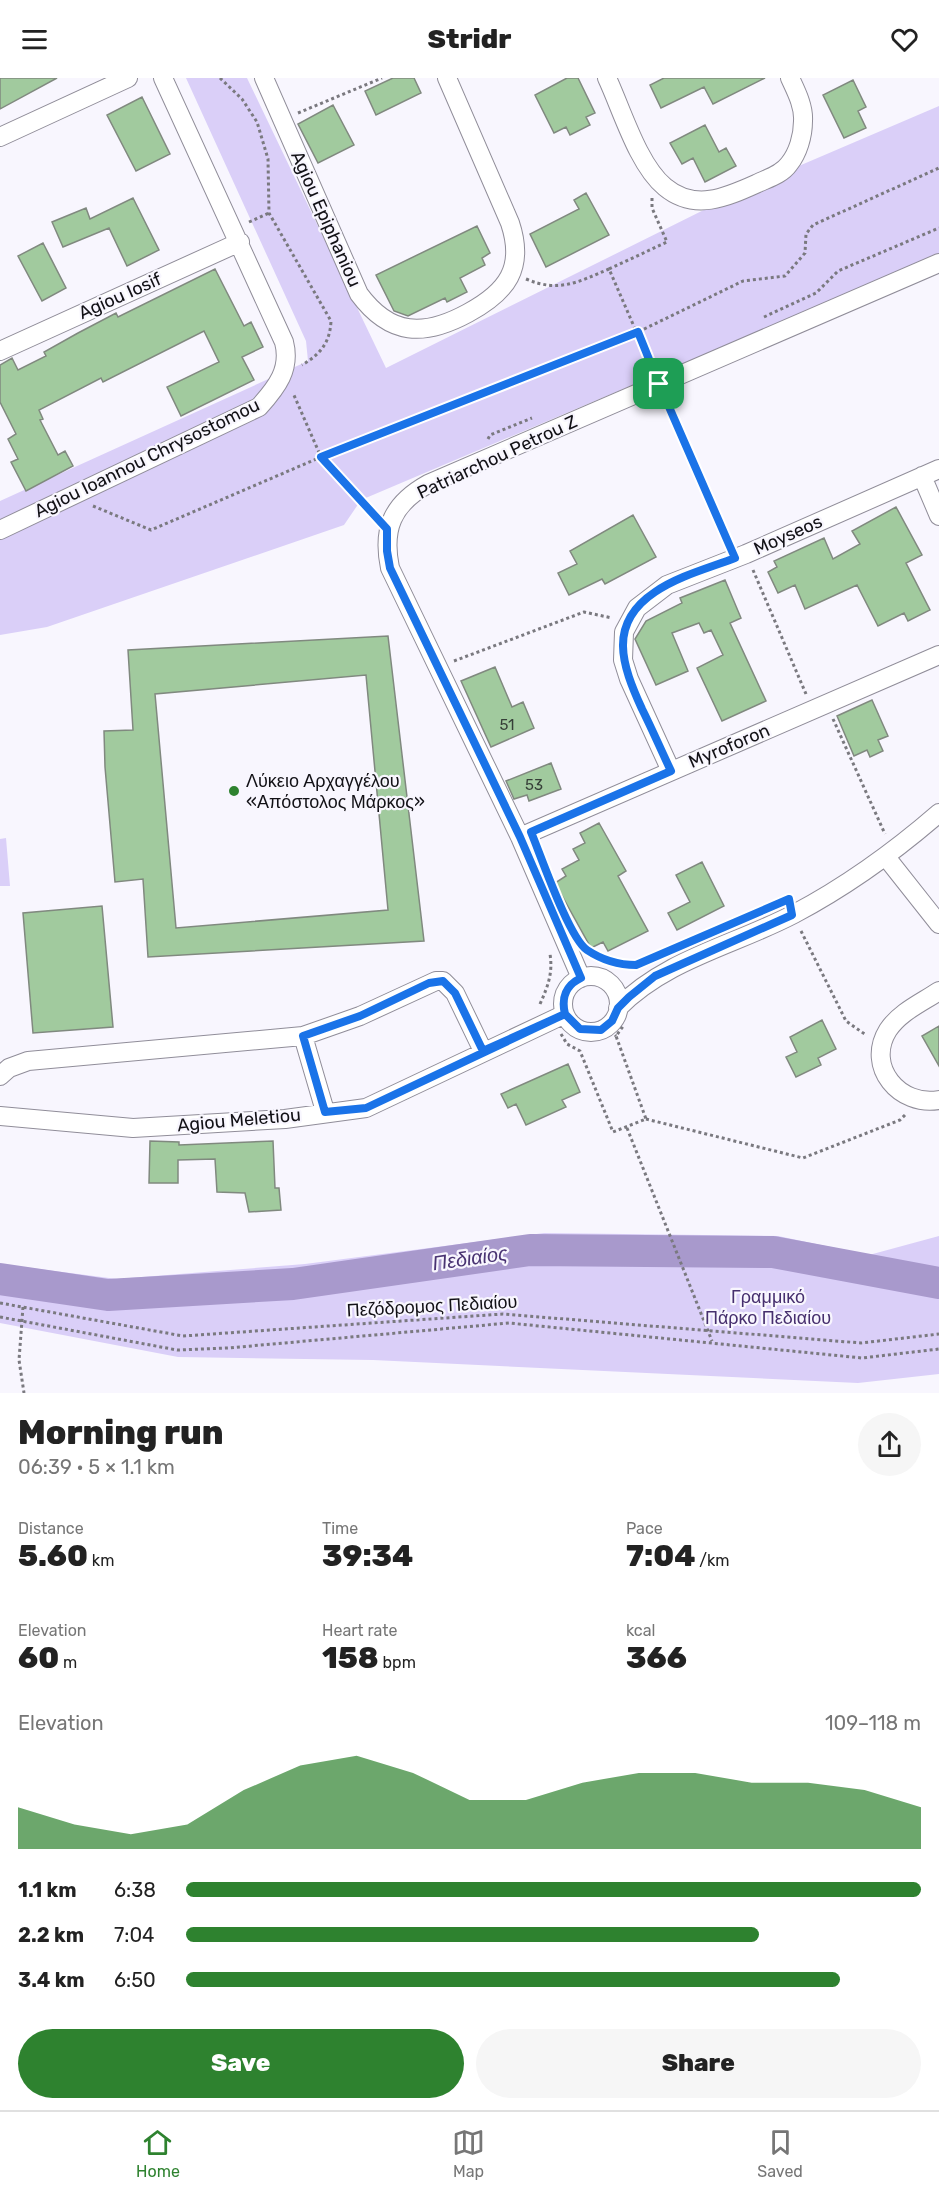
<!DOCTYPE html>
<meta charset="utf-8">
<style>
body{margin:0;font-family:Rubik,sans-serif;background:#f6f6f6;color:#222;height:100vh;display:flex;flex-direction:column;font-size:22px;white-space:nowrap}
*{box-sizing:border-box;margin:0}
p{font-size:20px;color:#767676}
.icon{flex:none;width:33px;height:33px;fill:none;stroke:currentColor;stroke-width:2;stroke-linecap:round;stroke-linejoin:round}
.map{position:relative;height:1315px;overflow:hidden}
.sheet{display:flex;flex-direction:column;background:#fff;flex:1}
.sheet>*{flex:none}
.pin{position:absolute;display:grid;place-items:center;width:51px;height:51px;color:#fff;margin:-26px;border-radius:12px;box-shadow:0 3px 9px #0006}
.round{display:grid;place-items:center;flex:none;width:63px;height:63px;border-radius:32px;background:#f6f6f6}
.overview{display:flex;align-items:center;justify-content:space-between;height:102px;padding:0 18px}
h1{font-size:33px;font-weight:800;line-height:45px}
.figures{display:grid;grid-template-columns:repeat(3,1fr);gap:9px;height:102px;padding:6px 18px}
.figures div{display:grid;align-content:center}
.figures b{font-size:30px;font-weight:800}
.figures small{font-size:16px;font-weight:400}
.figures p{font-size:16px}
.chart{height:168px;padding:12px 18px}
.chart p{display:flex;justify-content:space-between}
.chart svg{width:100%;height:108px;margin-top:6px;fill:#2e822f;opacity:.7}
.button{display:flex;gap:12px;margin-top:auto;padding:12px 18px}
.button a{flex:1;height:69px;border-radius:36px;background:#2e822f;color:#fff;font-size:24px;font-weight:800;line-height:69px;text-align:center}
.button a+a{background:#f6f6f6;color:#222}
ul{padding:0 18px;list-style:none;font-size:20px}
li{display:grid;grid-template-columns:96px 72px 1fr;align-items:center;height:45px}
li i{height:15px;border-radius:8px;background:#2e822f}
header{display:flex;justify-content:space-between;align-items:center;height:78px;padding:0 18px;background:#fff;font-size:27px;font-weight:800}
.tabs{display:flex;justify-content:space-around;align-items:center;height:84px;border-top:2px solid #e0e0e0;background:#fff;font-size:16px;color:#767676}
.tabs a{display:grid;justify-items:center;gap:3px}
.tabs .on{color:#2e822f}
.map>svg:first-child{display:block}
.green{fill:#dacff8}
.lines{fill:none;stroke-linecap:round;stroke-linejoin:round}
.river{stroke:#a899cc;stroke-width:32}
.building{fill:#a1ca9e;stroke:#80897f;stroke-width:1.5;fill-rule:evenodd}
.minor-casing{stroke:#908d99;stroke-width:20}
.path{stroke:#7a797f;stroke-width:3;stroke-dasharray:3 3;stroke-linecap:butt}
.minor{stroke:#fff;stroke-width:18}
.route-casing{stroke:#fff;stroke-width:12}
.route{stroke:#1a73e8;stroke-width:8}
.poi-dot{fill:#2e822f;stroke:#f8f6fe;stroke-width:2}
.labels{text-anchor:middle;stroke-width:4.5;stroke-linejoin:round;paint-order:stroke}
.number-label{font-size:15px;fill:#363f38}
.street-label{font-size:18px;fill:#121116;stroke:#f8f6fe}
.poi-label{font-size:18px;fill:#121116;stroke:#f8f6fe;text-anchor:start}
.park-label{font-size:18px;fill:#462f6e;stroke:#f8f6fe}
.water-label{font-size:20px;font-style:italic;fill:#493372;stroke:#f8f6fe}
</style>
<header><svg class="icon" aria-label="menu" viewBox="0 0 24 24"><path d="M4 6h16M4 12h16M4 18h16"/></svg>Stridr<svg class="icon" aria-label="heart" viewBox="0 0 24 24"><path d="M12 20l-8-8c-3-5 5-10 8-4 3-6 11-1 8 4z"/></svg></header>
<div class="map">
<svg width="939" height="1315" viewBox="0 0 939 1315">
<rect width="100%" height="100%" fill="#f8f6fe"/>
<path class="green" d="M186 0H247L386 290 750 109 939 28V177L361 422 344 447 47 549 0 557V423L308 283 306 263Z
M6 760 10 808H0V761Z
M544 1155 778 1158 869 1177 939 1158V1296L858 1305 373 1282 178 1279 0 1245V1186L117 1201 305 1186Z"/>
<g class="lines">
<path class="river" d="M0 1201 108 1217 293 1206 530 1172 773 1174 939 1205"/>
</g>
<path class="building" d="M0 0H57L0 31Z
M393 0H414L421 15 376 37 365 13Z
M567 0H578L595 35 586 39 590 47 570 57 566 49 554 55 535 17Z
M664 0H765L713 26 704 9 661 30 650 7Z
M853 2 866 29 858 33 866 50 844 60 823 17Z
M142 19 170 76 136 93 107 37Z
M333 27 354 67 318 85 298 46Z
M705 47 719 74 726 70 736 88 705 104 693 80 682 86 670 65Z
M586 115 609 157 546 189 530 156 579 131 574 122Z
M133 120 159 172 127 188 109 150 63 169 52 144 86 130 90 141Z
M477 148 490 175 482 180 485 187 460 200 467 214 447 224 445 220 408 238 394 233 376 197Z
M43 165 66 210 42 223 18 178Z
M215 191 244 248 251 244 263 269 242 279 254 302 181 338 167 309 219 284 204 253 103 304 101 300 39 332 43 341 40 342 58 377 65 373 73 388 26 413 11 384 18 381 8 361 16 356 0 324V287L12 280 18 292 46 278 44 274 78 255 116 235 118 239Z
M896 429 922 477 906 485 930 532 908 543 904 535 878 548 857 507 805 531 795 507 778 515 768 494 777 489 774 483 824 460 833 481 860 466 852 453Z
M633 437 656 479 605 506 602 501 569 517 558 495 577 486 570 473Z
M725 502 741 540 730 545 766 623 722 643 697 590 723 577 711 552 704 555 699 545 672 555 688 593 656 607 635 561 646 543 682 525 680 520Z
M388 558 424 863 148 879 143 801 115 804 105 689 104 653 133 652 128 572ZM366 597 388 832 176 850 155 616Z
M495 589 512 629 523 624 534 650 491 669 461 603Z
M872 622 888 658 878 662 883 673 870 679 867 672 854 678 837 638Z
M551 685 561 711 529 723 527 717 514 721 506 703Z
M599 745 626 793 618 798 648 853 608 873 603 864 591 870 555 805 566 798 562 791 579 782 573 771 585 765 580 755Z
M702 784 724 828 677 852 668 835 690 824 676 797Z
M102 828 113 949 33 955 23 835Z
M822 942 836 971 818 980 821 987 796 999 786 979 797 974 790 959Z
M939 948V988L922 958Z
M568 986 580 1014 562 1022 566 1029 526 1047 516 1026 508 1030 501 1016Z
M150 1063 179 1064V1067L273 1063 275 1110H279L281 1132 249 1134 245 1115 217 1114 215 1081 178 1082V1105H149Z"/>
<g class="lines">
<g class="minor-casing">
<path id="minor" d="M264 0 359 216C390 258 424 259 468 235 507 214 525 190 510 145L447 0
M607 0C622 32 638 87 665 109 695 134 727 119 758 105 769 100 782 96 789 86 798 75 803 58 803 43 804 28 796 13 790 0
M0 59 128 0
M0 273 240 164
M922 398 939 438
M0 452 259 329C277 309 291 291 284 264L163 0
M671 693 629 601 623 582 624 554 637 530 667 507 746 476 939 391
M520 759 939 577
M886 779 939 846
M563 926a28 28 0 1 1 56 0a28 28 0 1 1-56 0Z
M581 900 520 759 390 490C382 451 392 426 428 406L939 185
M939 913C921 925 900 934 888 952 865 989 900 1029 939 1022
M618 930C666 881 735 867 794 836 847 808 894 774 939 735
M303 958 325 1033
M0 998 9 990 28 983 303 958 360 938 436 903H443L455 915 483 973
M0 1038 133 1050 285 1041 366 1030 565 936"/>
</g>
<path class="path" d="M220 0 242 21 257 44 268 81 269 135 331 243C330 264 321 276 302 287
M298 35 382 0
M249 144 269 135
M526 201C559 215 578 204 609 191
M764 239 816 215 838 193 939 150
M652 290 609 191 667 164 652 130V120
M665 321 729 466
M488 361 490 357 532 340
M93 428 151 452 321 379 293 315
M374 437 321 379 638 254 743 203 785 198 805 175 806 156 813 147 939 90
M753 492 806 616
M454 583 584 534 612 540
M833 641 885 756
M801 853 846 943 866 957
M589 873C611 884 627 891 650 881
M540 926C548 908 553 895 550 876
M607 948 616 958
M561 956 567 966 580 973 613 1054 646 1041 616 958 624 947
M646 1041 803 1080 900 1042 906 1036
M627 1050 712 1263
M0 1225 183 1258 503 1236 861 1265 939 1256
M23 1229 19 1282 24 1315
M0 1239 177 1272 228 1270 509 1245 862 1280 939 1271"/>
<use href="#minor" class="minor"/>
</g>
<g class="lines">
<g class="route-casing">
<path id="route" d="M659 306 638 254 321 379 387 451V473L390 490 520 759 581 900C566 907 561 920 565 936L366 1030 325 1034 303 958 360 938 429 905 443 903 455 915 483 973 565 936 580 951 601 952 612 943 618 930 629 919 655 898 792 837 789 821 636 887C619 887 602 882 587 872 569 860 541 778 531 754L671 693C661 672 652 651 642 631 622 587 607 546 655 514 678 498 709 490 735 480L659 306"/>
</g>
<use href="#route" class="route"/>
</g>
<circle class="poi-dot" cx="234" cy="713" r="6"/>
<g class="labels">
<g class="number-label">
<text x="507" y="652">51</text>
<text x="534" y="712">53</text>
</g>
<g class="street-label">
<text transform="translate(326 141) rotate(66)" y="6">Agiou Epiphaniou</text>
<text transform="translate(120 218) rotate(-24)" y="6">Agiou Iosif</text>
<text transform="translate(497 379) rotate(-25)" y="6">Patriarchou Petrou Z</text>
<text transform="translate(147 380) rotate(-26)" y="6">Agiou Ioannou Chrysostomou</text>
<text transform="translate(788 457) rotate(-24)" y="6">Moyseos</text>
<text transform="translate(729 668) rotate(-23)" y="6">Myroforon</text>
<text transform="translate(239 1042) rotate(-5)" y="6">Agiou Meletiou</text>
<text transform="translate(432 1228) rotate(-3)" y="6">Πεζόδρομος Πεδιαίου</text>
</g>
<g class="poi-label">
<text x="246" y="709">Λύκειο Αρχαγγέλου<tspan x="246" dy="21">«Απόστολος Μάρκος»</tspan></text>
</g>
<g class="park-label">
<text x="768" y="1225">Γραμμικό<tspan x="768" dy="21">Πάρκο Πεδιαίου</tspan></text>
</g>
<g class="water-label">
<text transform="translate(470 1180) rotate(-8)" y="7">Πεδιαίος</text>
</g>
</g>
</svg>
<div class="pin" style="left:659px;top:306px;background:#1e9e55"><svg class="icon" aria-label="arrive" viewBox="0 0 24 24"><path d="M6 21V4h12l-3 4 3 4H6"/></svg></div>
</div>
<section class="sheet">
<div class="overview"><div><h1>Morning run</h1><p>06:39 · 5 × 1.1 km</p></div><a class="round"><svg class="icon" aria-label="share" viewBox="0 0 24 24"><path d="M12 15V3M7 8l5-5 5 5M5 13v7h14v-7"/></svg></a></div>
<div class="figures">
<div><p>Distance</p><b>5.60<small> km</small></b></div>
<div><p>Time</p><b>39:34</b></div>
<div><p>Pace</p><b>7:04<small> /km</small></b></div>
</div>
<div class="figures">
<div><p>Elevation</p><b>60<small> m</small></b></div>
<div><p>Heart rate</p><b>158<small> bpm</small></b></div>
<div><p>kcal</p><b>366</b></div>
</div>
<div class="chart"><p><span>Elevation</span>109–118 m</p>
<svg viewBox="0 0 160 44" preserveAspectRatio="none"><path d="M0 44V27L10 34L20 38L30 34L40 20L50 10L60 6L70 13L80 24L90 24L100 17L110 13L120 13L130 17L140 17L150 20L160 27V44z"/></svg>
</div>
<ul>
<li><b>1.1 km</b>6:38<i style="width:100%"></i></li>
<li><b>2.2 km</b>7:04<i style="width:78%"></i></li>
<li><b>3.4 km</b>6:50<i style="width:89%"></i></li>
</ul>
<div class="button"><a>Save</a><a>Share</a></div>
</section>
<nav class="tabs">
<a class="on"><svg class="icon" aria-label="home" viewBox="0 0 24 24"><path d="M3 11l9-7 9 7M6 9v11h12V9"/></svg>Home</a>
<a><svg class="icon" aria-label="map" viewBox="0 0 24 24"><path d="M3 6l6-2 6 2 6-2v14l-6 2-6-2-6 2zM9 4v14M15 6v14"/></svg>Map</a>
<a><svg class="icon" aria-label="saved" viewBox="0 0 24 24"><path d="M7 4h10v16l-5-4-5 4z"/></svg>Saved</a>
</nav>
